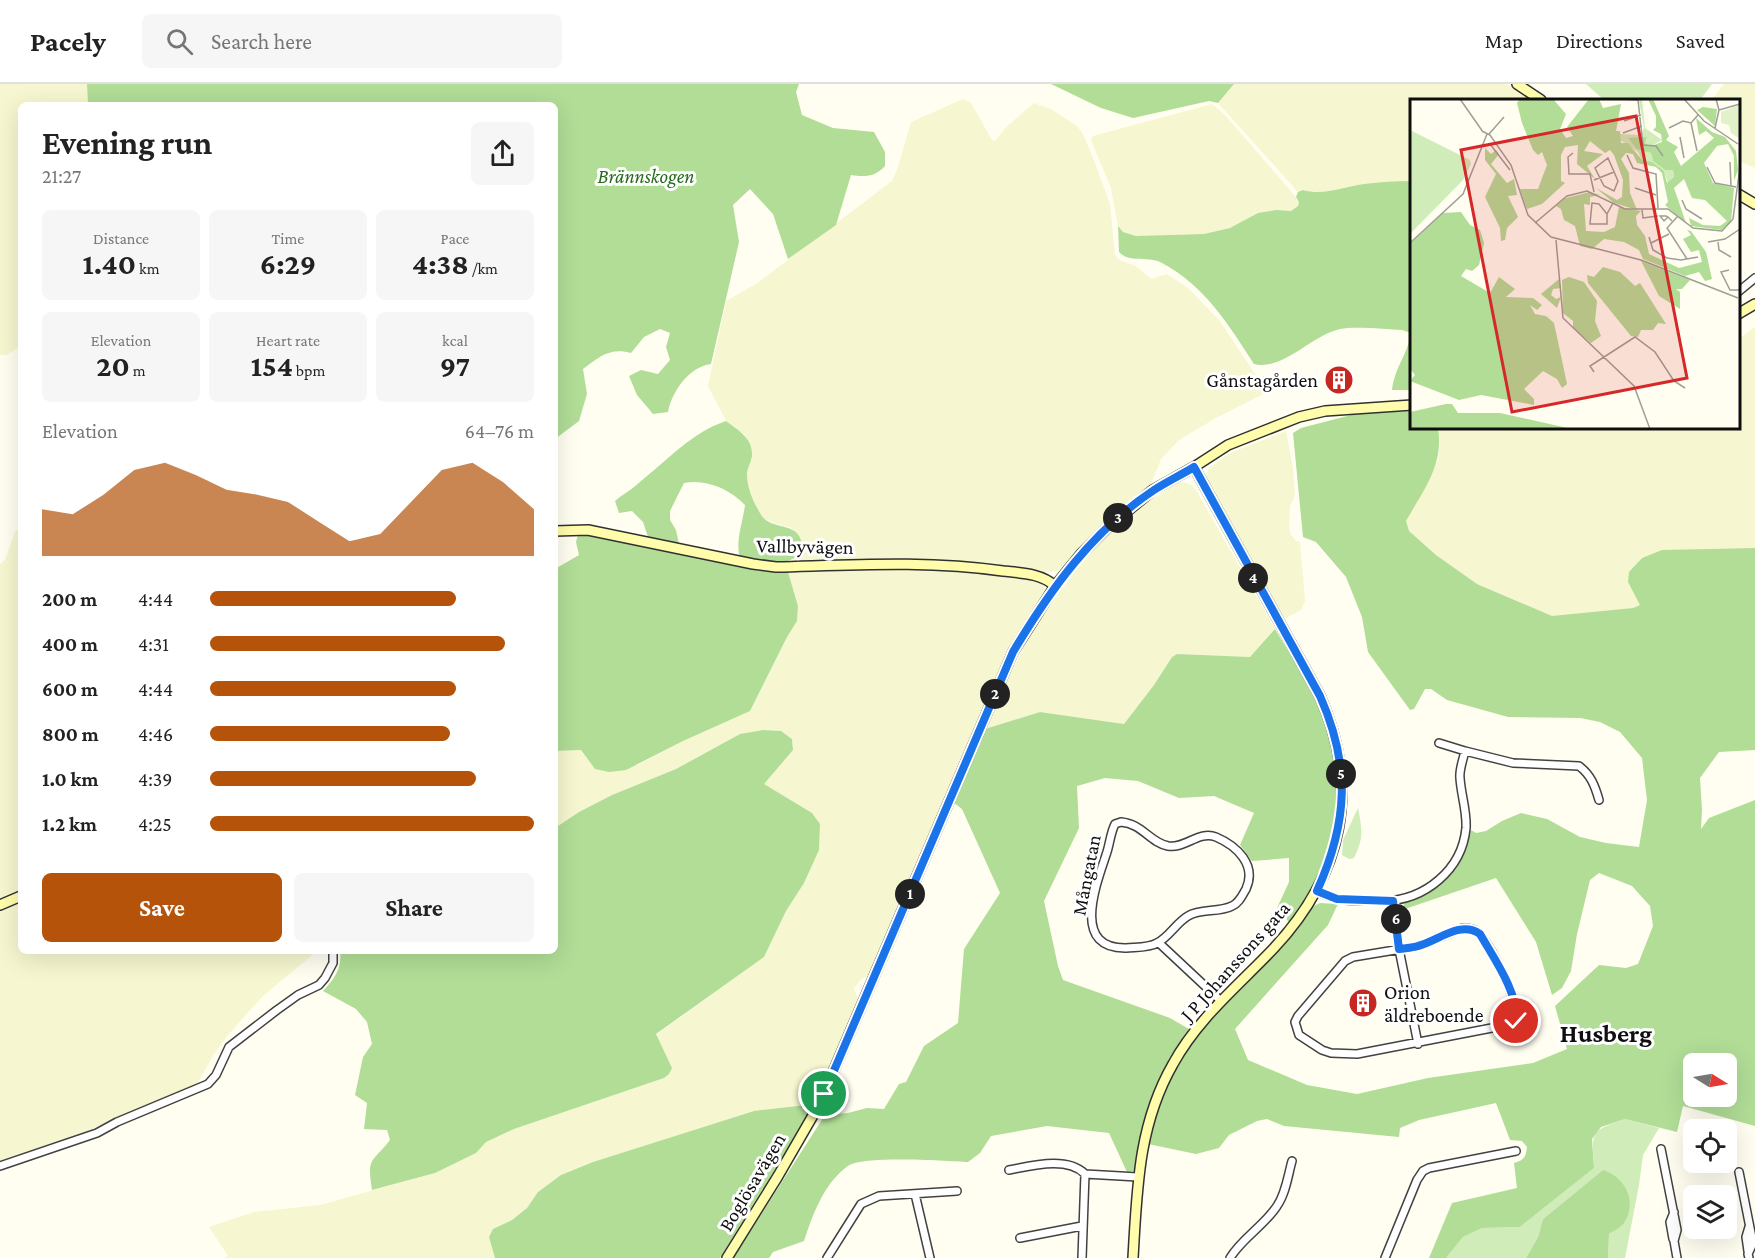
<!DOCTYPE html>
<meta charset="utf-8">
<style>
body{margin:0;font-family:"Crimson Pro",serif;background:#f6f6f6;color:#222;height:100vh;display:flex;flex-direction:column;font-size:22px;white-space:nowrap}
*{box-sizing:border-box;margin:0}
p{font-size:20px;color:#767676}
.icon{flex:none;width:33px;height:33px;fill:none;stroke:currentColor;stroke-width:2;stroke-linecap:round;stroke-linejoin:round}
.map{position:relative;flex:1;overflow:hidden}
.drawer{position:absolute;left:18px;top:18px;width:540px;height:852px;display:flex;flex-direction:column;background:#fff;border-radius:9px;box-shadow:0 6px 24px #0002}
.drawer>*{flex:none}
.needle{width:39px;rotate:101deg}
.fabs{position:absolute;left:1683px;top:969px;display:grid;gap:12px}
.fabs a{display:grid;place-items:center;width:54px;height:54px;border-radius:9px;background:#fff;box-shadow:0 6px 24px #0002;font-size:30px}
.pin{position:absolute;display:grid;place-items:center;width:51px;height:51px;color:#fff;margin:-26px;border:3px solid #fff;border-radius:50%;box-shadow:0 2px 6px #0007}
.km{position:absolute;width:30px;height:30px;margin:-15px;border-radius:50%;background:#222;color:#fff;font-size:16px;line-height:30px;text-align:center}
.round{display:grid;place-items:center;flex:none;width:63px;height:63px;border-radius:9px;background:#f6f6f6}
.summary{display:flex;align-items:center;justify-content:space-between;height:102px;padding:0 24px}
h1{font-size:33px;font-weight:700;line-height:45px}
.metrics{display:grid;grid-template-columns:repeat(3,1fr);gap:9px;height:102px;padding:6px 24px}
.metrics div{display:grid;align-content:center;border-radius:9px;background:#f6f6f6;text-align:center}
.metrics b{font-size:30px;font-weight:700}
.metrics small{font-size:16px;font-weight:400}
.metrics p{font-size:16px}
.chart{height:168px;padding:12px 24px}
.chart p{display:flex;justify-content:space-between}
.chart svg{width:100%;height:108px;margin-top:6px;fill:#b45309;opacity:.7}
.primary-button{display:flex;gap:12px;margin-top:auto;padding:12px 24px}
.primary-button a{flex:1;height:69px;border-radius:9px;background:#b45309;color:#fff;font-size:24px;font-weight:700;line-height:69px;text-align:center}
.primary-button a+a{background:#f6f6f6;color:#222}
ul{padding:0 24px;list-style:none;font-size:20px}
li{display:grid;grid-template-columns:96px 72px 1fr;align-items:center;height:45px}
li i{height:15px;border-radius:8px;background:#b45309}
header{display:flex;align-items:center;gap:36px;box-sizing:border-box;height:84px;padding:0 30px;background:#fff;border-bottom:2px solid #e0e0e0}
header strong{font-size:28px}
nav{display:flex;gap:33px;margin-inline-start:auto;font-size:21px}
.search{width:420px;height:54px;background:#f6f6f6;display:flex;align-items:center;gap:15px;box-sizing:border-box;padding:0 21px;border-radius:9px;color:#767676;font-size:22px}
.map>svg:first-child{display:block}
.farmland{fill:#f6f7d0}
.green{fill:#cfecb9}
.forest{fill:#b1dd97;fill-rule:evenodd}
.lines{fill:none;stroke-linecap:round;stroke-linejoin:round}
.street-casing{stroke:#424242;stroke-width:10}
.secondary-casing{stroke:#313131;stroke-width:12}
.street{stroke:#fff;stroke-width:7}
.secondary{stroke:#fffdac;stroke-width:9}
.route-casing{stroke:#fff;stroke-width:12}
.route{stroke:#1a73e8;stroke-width:8}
.labels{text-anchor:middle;stroke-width:6;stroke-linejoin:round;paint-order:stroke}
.park-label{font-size:20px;font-style:italic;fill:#256b1c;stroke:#fff}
.poi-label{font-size:20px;fill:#0f0f0f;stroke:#fff;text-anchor:end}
.street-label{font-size:20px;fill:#0f0f0f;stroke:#fff}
.district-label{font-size:26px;font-weight:bold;fill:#0f0f0f;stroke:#fff}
.inset-road{fill:none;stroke:#9f9e97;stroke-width:1.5}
.view{fill:#d62828;fill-opacity:0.15;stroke:#d62828;stroke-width:3}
.inset-edge{fill:none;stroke:#0f0f0f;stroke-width:3}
</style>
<header>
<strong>Pacely</strong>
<div class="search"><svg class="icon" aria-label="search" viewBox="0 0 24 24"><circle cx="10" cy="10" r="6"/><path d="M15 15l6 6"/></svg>Search here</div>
<nav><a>Map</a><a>Directions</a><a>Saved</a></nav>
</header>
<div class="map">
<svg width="1755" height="1174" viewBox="0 0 1755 1174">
<rect width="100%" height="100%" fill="#fffef1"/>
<path class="farmland" d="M0 0H87L88 21H21V128L18 132V147L21 149V262L6 271H0Z
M1234 0H1507L1531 16H1412L1411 97 1332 107 1313 109 1303 106 1298 108 1218 19Z
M1724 0H1755V84L1739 77 1738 16H1712Z
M963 15 971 19 992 56 995 57 1006 43 1034 19 1051 25 1077 42 1083 50 1095 79 1110 120 1115 171 1119 176 1136 182 1151 195 1167 190 1188 204 1220 237 1267 308 1216 334 1179 356 1161 375 1151 400 1104 439 1058 487 1043 488 930 475 794 476 802 469 792 444 774 439 761 433 748 403 746 387 752 375 745 351 726 337 708 302 726 217 756 200 892 97 897 86 911 38Z
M1212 20 1224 30 1296 113 1299 118 1298 122 1291 127 1277 126 1230 144 1204 150 1136 152 1123 148 1118 142 1111 104 1091 56 1093 52Z
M1755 243V464L1642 473 1630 488 1640 521 1633 524 1552 533 1477 500 1436 471 1409 447 1406 437 1438 376 1440 359 1438 344H1738L1739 255Z
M1286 347 1293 384 1295 412 1290 422 1289 444 1291 451 1296 457 1300 458 1305 517 1301 526 1288 533H1283L1281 531 1208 401 1206 393 1209 384 1230 369Z
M1180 398 1190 400 1196 406 1275 545 1250 573 1177 570 1172 573 1154 601 1124 640 1040 628 985 645 996 617 1038 536 1071 489 1111 447 1139 423Z
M21 443V807L0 817V480L5 476 15 448Z
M895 483 970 487 1036 495 1041 498 1045 505 1009 567 872 890 860 896 854 905 859 917 815 1020 754 1027 593 1078 561 1091 538 1108 527 1124 512 1136 493 1145 495 1174H224L228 1172 209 1143 254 1128 320 1121 435 1089 476 1069 486 1058 514 1045 664 994 672 984 656 951 764 873 786 827 804 799 819 766 820 740 812 729 763 700 793 666 792 655 781 647 763 646 740 650 676 685 612 711 579 728 555 744V667L581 666 591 680 638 681 683 657 750 627 787 553 797 537 798 522 788 488Z
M21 818V867H317L263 912 228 951 214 970 197 1000 78 1051 0 1078V826Z"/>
<path class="green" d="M1586 0H1712L1700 16H1604Z
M1358 724C1362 745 1364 754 1354 774L1349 775 1342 771 1343 756Z
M1625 1035 1659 1044 1643 1071 1639 1101 1625 1174H1608L1609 1150 1623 1140 1603 1086 1543 1135 1538 1153 1526 1174H1446L1463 1153 1482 1144 1520 1143 1594 1084C1592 1047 1590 1047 1625 1035Z"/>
<path class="forest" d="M87 0H799L796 8 802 31 833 44 874 48 885 68V82C875 93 865 93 851 91L836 141 788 175 773 130 750 105 733 121 739 158 711 280C689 283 672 307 668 328L653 330 637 311 629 292 641 286 658 290 670 276 666 263 670 249 660 245 644 253 631 269C610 263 599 273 583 285L587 310 579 337 555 355V21H88Z
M1051 0H1234L1218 19 1209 17 1133 34 1101 24Z
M1411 97V249L1402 246C1387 245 1354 242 1340 245 1312 251 1283 287 1254 280 1229 241 1205 202 1162 179 1148 171 1130 180 1119 168L1118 142 1123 148 1136 152 1204 150 1230 144 1258 129 1277 126 1291 127 1298 122 1299 118 1296 113 1298 108 1303 106C1324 112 1343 103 1364 100 1380 98 1396 97 1411 97Z
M1411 250V306H1392C1395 283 1407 271 1411 250Z
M1411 327 1412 344H1438C1444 381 1424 405 1406 437L1409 447 1436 471 1477 500 1552 532 1633 524 1640 521 1628 498 1629 488 1642 474 1662 466 1755 464V666L1719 668 1700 694 1702 726 1701 745 1709 734 1755 716V1042L1683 1022 1677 1048 1625 1035 1601 1043 1592 1055 1594 1084 1520 1143 1482 1144 1463 1153 1446 1174H1429L1452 1119 1517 1104 1514 1079C1524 1076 1526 1073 1527 1063L1522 1057 1510 1056 1496 1019 1419 1036 1400 1044 1399 1053 1284 1042 1267 1035 1257 1037 1229 1051 1219 1064 1196 1070 1148 1060C1154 1033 1162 1006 1175 982 1211 922 1271 879 1312 823L1320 819 1338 820 1328 841 1235 945 1248 976 1307 1001 1357 1010 1428 994 1533 979 1567 965 1555 922 1599 881 1626 884 1638 880 1653 842 1650 822 1632 802 1599 789 1590 796 1577 850 1571 887 1562 904 1552 911 1536 858 1496 794 1402 826 1404 820C1444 803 1459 788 1471 746L1476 749 1486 747 1502 737 1521 729 1547 735 1580 753 1606 759 1639 763 1647 716 1642 674 1620 648 1600 638 1580 634 1508 633 1447 616 1431 605H1425L1414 625 1410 626 1368 568 1362 533 1346 493 1316 458 1303 453 1293 349 1301 344 1359 329ZM1694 980H1726V1012H1694Z
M726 337C739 347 753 354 752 372 751 379 747 384 747 390 747 404 753 417 760 429 770 450 805 433 802 469 786 484 760 478 740 474 735 457 743 438 745 421 729 405 707 395 684 399L670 427V436L676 446 679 460 648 453 643 438 632 427 619 429 615 417C623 410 633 405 641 397 669 375 691 349 726 337Z
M578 451H586L717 478 788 488 798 522 797 537 787 553 750 627 683 657 626 686 609 688 595 685 581 666 555 667V485L579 471 576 458Z
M1275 545C1295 579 1318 613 1330 651 1333 659 1334 669 1335 678 1342 736 1325 792 1289 838L1277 824 1289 798V774L1252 777 1240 761 1254 729 1214 712 1179 714 1138 697 1105 694 1077 702 1079 744 1044 817 1058 882 1063 896 1170 934 1189 945C1157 991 1143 1032 1134 1087L1127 1088 1109 1049 1047 1042 991 1052 980 1069 968 1078C946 1077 863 1071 848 1082 824 1099 813 1130 804 1157L773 1168 769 1174H733L825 1031 848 1029 867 1024 884 1025 899 1000 906 998 924 962 958 939 964 865 1000 809 962 725 954 719 985 645 1040 628 1124 640 1154 601 1172 573 1177 570 1250 573Z
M763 646 781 647 792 655 793 666 764 700 812 729 820 740 819 766 804 799 786 827 764 873 656 950 672 984 669 990 664 994 514 1045 486 1058 476 1069 435 1089 372 1106C367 1073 371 1080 390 1056L387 1046 364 1045 367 1019 355 1011 363 973 372 960 367 938 356 925 323 907C335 894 342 885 340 867H555V744L579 728 612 711 676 685 740 650Z
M815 1020 720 1174H495L489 1153 493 1145 512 1136 527 1124 538 1108 561 1091 593 1078 754 1027Z
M1603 1086C1625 1093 1638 1117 1624 1139 1621 1143 1614 1147 1609 1150L1608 1174H1526L1538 1153 1543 1135Z"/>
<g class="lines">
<g class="street-casing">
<path id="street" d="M1738 208 1755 194
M1439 659 1465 667
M1121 738C1143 740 1149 758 1168 762 1185 765 1199 746 1216 753 1237 762 1257 781 1246 805 1242 812 1239 819 1232 822 1218 829 1201 824 1188 832 1176 839 1169 853 1157 859 1149 864 1136 863 1126 864 1071 865 1096 801 1106 771 1110 760 1110 750 1115 740Z
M1317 807C1337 819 1361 817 1384 817 1425 816 1462 786 1466 744 1467 727 1461 711 1460 694 1459 686 1463 676 1465 667L1513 679 1579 682C1591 691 1595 702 1599 716
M1393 817 1399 865 1418 960
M1463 844C1470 844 1476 845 1480 850 1494 867 1518 916 1516 937L1502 942 1357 970 1331 969 1322 966 1299 951 1295 938 1298 932 1345 877 1353 873 1419 862Z
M1159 859 1221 917
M1661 1065 1677 1146 1674 1157 1677 1174
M0 1082 97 1049 117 1038 208 1000 216 991 229 963 277 926 298 911 319 901 325 894 333 879V867
M1009 1086C1031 1082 1067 1072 1085 1090
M1739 1088 1753 1159 1748 1170 1749 1174
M915 1110 930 1174
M1020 1154 1082 1142
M1673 1155 1670 1138 1674 1128
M1748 1167 1746 1153 1749 1143
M827 1174 861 1120 879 1112 957 1107
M1082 1174 1085 1090 1138 1093
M1230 1174C1242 1154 1264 1142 1277 1122 1286 1109 1288 1091 1292 1077
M1385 1174 1417 1096 1423 1087 1429 1084 1516 1067"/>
</g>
<g class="secondary-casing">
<path id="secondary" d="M1517 0 1541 16
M1738 110 1755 120
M1738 230 1755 220
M555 447 588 446 753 480 776 483C852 481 927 476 1003 487 1020 489 1041 489 1055 502
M0 821 21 812
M727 1174 778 1092 819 1021 1013 568 1055 502 1081 470 1108 443 1153 406 1194 383 1228 361 1299 333 1325 327 1412 321
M1133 1174C1137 1106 1138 1041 1173 980 1198 934 1239 901 1274 864 1343 790 1361 705 1320 612L1194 383"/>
</g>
<use href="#street" class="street"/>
<use href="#secondary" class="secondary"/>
</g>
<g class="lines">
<g class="route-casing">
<path id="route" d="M824 1010 1013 568C1050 506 1092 447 1154 406 1166 398 1181 391 1194 383L1320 612C1351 682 1348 738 1317 807L1337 815 1393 817 1399 865C1405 864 1412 864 1418 862 1438 857 1460 836 1480 850 1493 873 1519 909 1516 937"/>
</g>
<use href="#route" class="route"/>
</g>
<defs>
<g id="building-disc" transform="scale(1.5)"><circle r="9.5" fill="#c62720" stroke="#fff"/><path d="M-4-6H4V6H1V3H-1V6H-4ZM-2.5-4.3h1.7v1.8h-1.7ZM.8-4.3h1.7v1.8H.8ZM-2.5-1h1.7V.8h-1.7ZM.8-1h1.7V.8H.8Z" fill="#fff"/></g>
</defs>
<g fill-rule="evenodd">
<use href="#building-disc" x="1339" y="296"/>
<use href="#building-disc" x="1363" y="919"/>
</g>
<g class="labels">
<g class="park-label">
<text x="646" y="99">Brännskogen</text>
</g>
<g class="poi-label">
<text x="1318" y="303">Gånstagården</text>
<text x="1384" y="915" text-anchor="start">Orion<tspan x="1384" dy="23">äldreboende</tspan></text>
</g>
<g class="street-label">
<text transform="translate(805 462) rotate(1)" y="7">Vallbyvägen</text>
<text transform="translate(1086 791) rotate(-79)" y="7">Mångatan</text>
<text transform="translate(1235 877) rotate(-48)" y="7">J P Johanssons gata</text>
<text transform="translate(752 1098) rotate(-59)" y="7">Boglösavägen</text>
</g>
<g class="district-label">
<text x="1606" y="958">Husberg</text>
</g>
</g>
<g transform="translate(1410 15)">
<rect width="330" height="330" fill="#fffef1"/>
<path d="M232 0 235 29 252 41 241 47 235 44 237 38 227 39 229 50 241 54 243 62 255 71H263L264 79 258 84 254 72 232 61 228 53 209 40 210 35 231 36 234 29 229 2ZM0 31 60 61 61 65 53 81 0 135Z" fill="#cfecb9"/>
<path d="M110 0H143L156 15 150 30 156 39 163 37 157 28 179 0H189L193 9 211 5 206 32H210L211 44H218L232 61 242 63 254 72 257 84 264 78 263 71H255L243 62 241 54 227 50 218 39 237 38 235 44 241 47 252 43 251 35 243 31 246 28V17L238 0H243L259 37 256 41 268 48 264 53 271 67 304 39 296 32 289 36 286 19 302 33 315 38 326 52 328 71 324 82V57L318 45 307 47 294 64 303 84 324 89 321 123 312 131 281 127 279 119 293 126 310 127 317 122 295 101 282 99 274 80 264 89 276 124 255 106 258 103 252 74 246 68 227 64 223 55 216 54 211 60 219 74 220 94 227 111 204 104 186 89 207 101 212 98 213 81 204 56 200 51 195 54 180 42 174 52 193 55 177 67 185 80 167 65 168 46 155 48 151 56V82L155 84 132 105 117 110 110 90H128L137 66 132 53 128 56 123 51 112 24 107 4ZM293 8 307 10 305 27 287 11ZM75 49 81 55 86 51 89 55 81 65 97 84 104 80 107 96 98 97 108 118 97 129 95 141 91 142 90 129 75 98 86 75 75 61ZM180 93 190 96 180 98V106L174 105 176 132 194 133 205 128 209 108 231 112 226 117 227 126 235 137 239 155 269 169 292 163 289 151 281 153 273 140 281 136 277 131 281 132 296 153 302 180 295 182 289 173 275 177 233 160 229 151 214 143 194 140 182 150 170 147 165 127 154 121 151 110 146 107 156 99ZM51 113 60 126 70 131 74 144 69 166 62 172 56 170 51 177 80 194 89 178 105 190 96 198 123 199 132 206 127 211 120 206 125 215 136 217 144 224 157 285 152 289 147 280 133 272 114 290 124 300V306L71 296 49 301 0 282 5 276 0 270V145L33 114ZM231 162 280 181 272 190H266L270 193V210L249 197ZM193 168 210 173 225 187 230 184 256 225 248 224 243 231H231L228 238 221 237 178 184 177 176 184 178ZM159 178 174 183 187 202 185 222 191 237 181 244 163 229V222L153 214 152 181ZM149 180 151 189 143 190 141 196 146 200 151 198 147 209 131 195ZM36 305H42L48 314H90L162 330H0V313Z" fill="#b1dd97"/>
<path d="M330 6V40L321 34 319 26 311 24V13Z" fill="#e1f2cb"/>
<path class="inset-road" d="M50 0 73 33M210 0 228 1M274 0 294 22 328 45M228 1 233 46 246 47 253 57M309 11 330 5M214 22 231 16M281 24 287 52M259 29 273 22 281 24 288 16M305 29 309 11 306 0M72 32 80 36 101 66 118 116 141 138 231 161 328 199M213 34 232 27M79 35 94 18M270 38 274 59M80 45 100 71M163 54 158 58 159 75H180L184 93M217 56 223 69 246 75 248 109M198 59 208 82 204 92 194 87 185 69ZM320 63 321 87M297 68 305 84 326 88M184 81 204 73M225 89 246 96M272 101 276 110 292 120M232 111 233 119 248 117M197 115 189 105 182 104 180 125H197V115L203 104M268 117 257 129 277 160M258 118 254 122 250 117H256L258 118 262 122M125 124 157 97 177 92 215 110H258L283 129 312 132 323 120 330 68M239 138 243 151 257 159 271 161 288 158M146 141 153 219 224 287 240 330M298 143 315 140 330 130M308 143 309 151 321 158M0 144 53 95 77 35M241 144 259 135M319 171 311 173 320 191H330M184 273 180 267 225 238 245 253 264 282 275 289"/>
<path class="view" d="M226 17 277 279 102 313 51 51Z"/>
<rect width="330" height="330" class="inset-edge"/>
</g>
</svg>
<div class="fabs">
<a><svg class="needle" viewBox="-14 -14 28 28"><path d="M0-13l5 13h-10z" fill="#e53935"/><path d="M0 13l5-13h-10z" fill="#767676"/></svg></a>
<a><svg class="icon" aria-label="locate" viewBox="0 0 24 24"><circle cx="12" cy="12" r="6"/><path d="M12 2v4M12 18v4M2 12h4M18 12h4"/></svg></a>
<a><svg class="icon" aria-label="layers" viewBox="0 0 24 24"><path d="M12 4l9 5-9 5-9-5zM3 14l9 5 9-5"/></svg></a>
</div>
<div class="pin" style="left:824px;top:1010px;background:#1e9e55"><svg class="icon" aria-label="arrive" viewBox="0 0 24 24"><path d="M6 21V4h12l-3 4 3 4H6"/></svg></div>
<div class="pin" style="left:1516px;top:937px;background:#d93025"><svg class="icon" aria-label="check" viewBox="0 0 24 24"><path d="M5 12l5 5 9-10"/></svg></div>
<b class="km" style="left:910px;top:810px">1</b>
<b class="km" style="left:995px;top:610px">2</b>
<b class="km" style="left:1118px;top:434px">3</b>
<b class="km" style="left:1253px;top:494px">4</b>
<b class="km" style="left:1341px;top:690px">5</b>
<b class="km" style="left:1396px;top:835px">6</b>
<section class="drawer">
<div class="summary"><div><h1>Evening run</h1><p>21:27</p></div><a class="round"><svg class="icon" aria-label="share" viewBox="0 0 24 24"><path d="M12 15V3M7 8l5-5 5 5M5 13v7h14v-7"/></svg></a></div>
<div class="metrics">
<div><p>Distance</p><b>1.40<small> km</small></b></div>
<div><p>Time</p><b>6:29</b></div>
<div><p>Pace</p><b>4:38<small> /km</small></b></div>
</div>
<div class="metrics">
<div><p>Elevation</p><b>20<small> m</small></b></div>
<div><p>Heart rate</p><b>154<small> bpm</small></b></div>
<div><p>kcal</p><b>97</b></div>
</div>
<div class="chart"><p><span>Elevation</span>64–76 m</p>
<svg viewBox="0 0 160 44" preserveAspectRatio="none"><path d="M0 44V25L10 27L20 19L30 9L40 6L50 11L60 17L70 19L80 22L90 30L100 38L110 35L120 22L130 9L140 6L150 14L160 25V44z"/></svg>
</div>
<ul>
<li><b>200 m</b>4:44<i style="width:76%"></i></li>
<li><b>400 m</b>4:31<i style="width:91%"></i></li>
<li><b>600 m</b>4:44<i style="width:76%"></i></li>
<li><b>800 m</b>4:46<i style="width:74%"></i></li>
<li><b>1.0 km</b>4:39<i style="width:82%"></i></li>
<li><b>1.2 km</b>4:25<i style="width:100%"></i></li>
</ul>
<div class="primary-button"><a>Save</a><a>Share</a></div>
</section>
</div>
